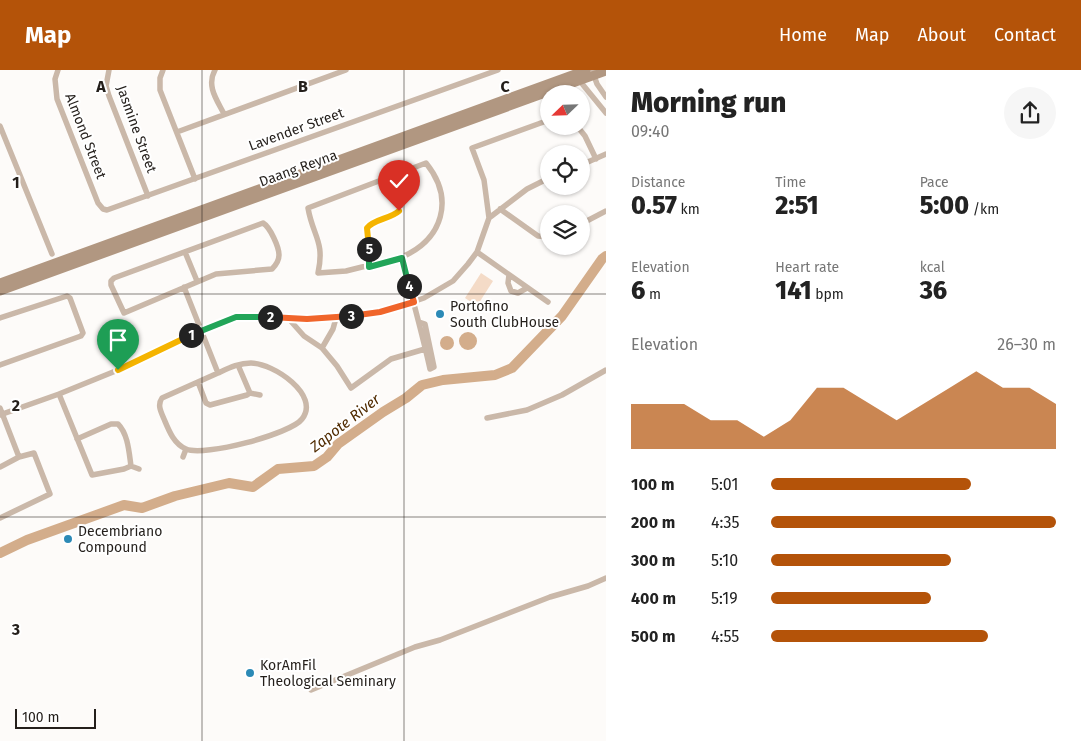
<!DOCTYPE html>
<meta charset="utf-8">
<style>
body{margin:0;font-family:"Fira Sans",sans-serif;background:#f6f6f6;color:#222;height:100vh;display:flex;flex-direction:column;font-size:19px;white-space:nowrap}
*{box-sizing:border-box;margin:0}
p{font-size:16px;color:#767676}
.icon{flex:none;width:28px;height:28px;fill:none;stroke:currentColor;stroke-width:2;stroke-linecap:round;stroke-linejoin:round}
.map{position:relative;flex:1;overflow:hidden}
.side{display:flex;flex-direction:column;background:#fff;width:475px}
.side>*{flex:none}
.needle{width:32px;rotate:247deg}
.tools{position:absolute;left:540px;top:15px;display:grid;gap:10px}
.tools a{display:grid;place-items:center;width:50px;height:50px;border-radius:50%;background:#fff;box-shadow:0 1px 4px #0004;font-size:25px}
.scale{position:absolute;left:15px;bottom:12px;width:81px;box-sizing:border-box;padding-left:5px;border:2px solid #241f1b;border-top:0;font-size:14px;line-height:18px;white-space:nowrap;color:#241f1b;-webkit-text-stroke:4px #fff;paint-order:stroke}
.pin{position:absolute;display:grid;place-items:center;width:42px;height:42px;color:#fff;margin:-51px -21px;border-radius:50% 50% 50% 0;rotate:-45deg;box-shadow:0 0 5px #0007}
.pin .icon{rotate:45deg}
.km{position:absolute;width:25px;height:25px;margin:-12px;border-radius:50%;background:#222;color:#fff;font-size:14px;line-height:25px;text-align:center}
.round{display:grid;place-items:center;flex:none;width:52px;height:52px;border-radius:26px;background:#f6f6f6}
.headline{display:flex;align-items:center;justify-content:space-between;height:85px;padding:0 25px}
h1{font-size:28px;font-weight:800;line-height:38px}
.figures{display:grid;grid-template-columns:repeat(3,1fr);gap:8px;height:85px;padding:5px 25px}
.figures div{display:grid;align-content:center}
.figures b{font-size:25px;font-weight:800}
.figures small{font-size:14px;font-weight:400}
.figures p{font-size:14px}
.chart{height:140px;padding:10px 25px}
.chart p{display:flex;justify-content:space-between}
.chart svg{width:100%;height:90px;margin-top:5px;fill:#b45309;opacity:.7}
ul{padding:0 25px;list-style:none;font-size:16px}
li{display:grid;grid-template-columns:80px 60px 1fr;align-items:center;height:38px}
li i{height:12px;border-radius:6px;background:#b45309}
header{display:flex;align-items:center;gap:30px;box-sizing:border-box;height:70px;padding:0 25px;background:#b45309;color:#fff}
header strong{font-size:24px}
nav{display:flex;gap:28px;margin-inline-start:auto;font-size:18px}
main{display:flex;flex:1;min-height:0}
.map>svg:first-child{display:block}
.green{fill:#f4dbc7}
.water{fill:#d3ad8b}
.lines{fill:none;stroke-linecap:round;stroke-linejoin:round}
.river{stroke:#d3ad8b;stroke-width:10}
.minor{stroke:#cab8a9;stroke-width:5.5}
.secondary{stroke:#b19781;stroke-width:9}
.split-1-casing{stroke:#fff;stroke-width:10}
.split-2-casing{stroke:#fff;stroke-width:10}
.split-3-casing{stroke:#fff;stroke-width:10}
.split-4-casing{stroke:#fff;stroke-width:10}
.split-5-casing{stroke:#fff;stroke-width:10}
.split-6-casing{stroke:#fff;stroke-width:10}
.split-1{stroke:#f5b400;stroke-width:6}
.split-2{stroke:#22a559;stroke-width:6}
.split-3{stroke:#f0652b;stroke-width:6}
.split-4{stroke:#f0652b;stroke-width:6}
.split-5{stroke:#22a559;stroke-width:6}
.split-6{stroke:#f5b400;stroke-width:6}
.grid{fill:none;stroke:#241f1b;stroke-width:1;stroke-opacity:0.55}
.poi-dot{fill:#2c8ab6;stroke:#fff;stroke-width:2}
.labels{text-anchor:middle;stroke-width:4;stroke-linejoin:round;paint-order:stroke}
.street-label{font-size:14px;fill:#241f1b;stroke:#fff}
.poi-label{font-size:14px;fill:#241f1b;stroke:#fff;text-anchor:start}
.water-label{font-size:15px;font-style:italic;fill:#502b01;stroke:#fff}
.grid-label{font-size:16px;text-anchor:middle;font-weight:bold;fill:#241f1b;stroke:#fff;stroke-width:4;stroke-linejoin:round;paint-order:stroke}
</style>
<header>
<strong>Map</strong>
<nav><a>Home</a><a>Map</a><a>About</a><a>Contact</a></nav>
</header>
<main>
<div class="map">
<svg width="606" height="671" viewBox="0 0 606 671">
<rect width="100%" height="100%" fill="#fdfbf9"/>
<path class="green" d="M481 203 493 211 477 236 465 228Z"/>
<path class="water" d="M459 271a9 9 0 1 1 18 0a9 9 0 1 1-18 0Z
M440 273a7 7 0 1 1 14 0a7 7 0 1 1-14 0Z"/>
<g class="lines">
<path class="river" d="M0 483 27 470 124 435 142 438 175 426 229 413 253 417 278 399 314 396 327 387 338 374 383 342 406 328 422 315 443 310 495 305 512 298 562 246 602 189 606 186"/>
<path class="minor" d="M58 0 55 9 57 29 98 133 103 139 107 140 498 0
M109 0 106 16 109 26 148 126
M163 0 160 8V20L195 109
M215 0C206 16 217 30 224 44
M592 0 597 14 606 27
M579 10 606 43
M0 56 52 184
M577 56 585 66 596 89
M177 62 346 0
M581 95 606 84
M500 139 538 166 549 167
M489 148 484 110 472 78 549 50
M263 153C270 157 279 177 279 185 279 190 275 196 272 199L216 204 124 243 111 215V211L114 208Z
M581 154 606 141
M185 182 197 211
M477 182 548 232
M402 187C443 169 455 129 426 93L308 138C313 167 325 171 318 203L346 201 402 187C411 225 422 262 430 299
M369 197 367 158C375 148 396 151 400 137L391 107
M509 205 508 213 511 221 518 223 527 218
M184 217 218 303C229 298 239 293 251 293 273 293 321 325 302 349 291 364 204 387 186 379 174 374 169 361 164 349 161 342 157 335 162 328L218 303
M0 248 67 226 70 228 83 263 81 266 0 295
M288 248 304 266 322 278 337 296 351 318 391 289 425 279
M419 252 425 254 434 297 430 299
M322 278 333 259 336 248
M198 312 206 333 210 335 247 325 250 323 238 295
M250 323 260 325
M59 324 92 405 124 399 131 396C129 382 128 364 118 354H111L77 369
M0 338 19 387
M0 345 59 324 118 300 168 275 225 250 251 246 307 249 361 245 392 239 424 228 453 211 468 194 477 182 489 148 527 119 549 108
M487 348 527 340 562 325 606 300
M183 387 186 379
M131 396 139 399
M0 397 19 387 34 383 50 424 0 448
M311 620 415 577 440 570 550 527 588 516 606 508"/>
<path class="secondary" d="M0 213 586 0
M0 221 606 1"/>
</g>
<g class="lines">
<g class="split-1-casing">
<path id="split-1" d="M118 300 191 265"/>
</g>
<g class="split-2-casing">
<path id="split-2" d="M191 265 236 247H270"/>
</g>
<g class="split-3-casing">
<path id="split-3" d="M270 247 307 249 351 246"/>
</g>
<g class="split-4-casing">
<path id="split-4" d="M351 246 380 242 414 232 409 216"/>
</g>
<g class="split-5-casing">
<path id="split-5" d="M369 179V197L402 188 409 216"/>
</g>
<g class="split-6-casing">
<path id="split-6" d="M369 179 367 158C374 149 390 149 399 141"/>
</g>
<use href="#split-1" class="split-1"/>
<use href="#split-2" class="split-2"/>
<use href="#split-3" class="split-3"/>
<use href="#split-4" class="split-4"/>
<use href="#split-5" class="split-5"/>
<use href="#split-6" class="split-6"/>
</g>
<path class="grid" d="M202 0V671M404 0V671M0 224H606M0 447H606"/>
<g class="poi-dot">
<circle cx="440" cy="244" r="5"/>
<circle cx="68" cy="469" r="5"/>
<circle cx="250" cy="603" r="5"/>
</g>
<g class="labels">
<g class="street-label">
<text transform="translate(137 59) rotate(70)" y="5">Jasmine Street</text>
<text transform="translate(296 59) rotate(-20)" y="5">Lavender Street</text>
<text transform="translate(86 66) rotate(69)" y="5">Almond Street</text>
<text transform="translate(298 98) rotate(-20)" y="5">Daang Reyna</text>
</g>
<g class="poi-label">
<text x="450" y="241">Portofino<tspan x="450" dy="16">South ClubHouse</tspan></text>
<text x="78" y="466">Decembriano<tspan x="78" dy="16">Compound</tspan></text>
<text x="260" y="600">KorAmFil<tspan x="260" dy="16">Theological Seminary</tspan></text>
</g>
<g class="water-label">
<text transform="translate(345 353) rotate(-38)" y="5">Zapote River</text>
</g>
</g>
<g class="grid-label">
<text x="101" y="22">A</text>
<text x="303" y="22">B</text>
<text x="505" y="22">C</text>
<text x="16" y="118">1</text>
<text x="16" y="341">2</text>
<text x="16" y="565">3</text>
</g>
</svg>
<div class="tools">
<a><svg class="needle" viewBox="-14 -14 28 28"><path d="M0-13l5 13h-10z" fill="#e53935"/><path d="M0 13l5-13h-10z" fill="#767676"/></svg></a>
<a><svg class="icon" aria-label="locate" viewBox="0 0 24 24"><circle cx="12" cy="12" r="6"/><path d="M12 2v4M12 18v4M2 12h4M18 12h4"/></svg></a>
<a><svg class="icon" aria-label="layers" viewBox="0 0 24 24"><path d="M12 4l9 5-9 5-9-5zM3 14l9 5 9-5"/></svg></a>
</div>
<div class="scale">100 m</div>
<div class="pin" style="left:118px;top:300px;background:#1e9e55"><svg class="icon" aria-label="arrive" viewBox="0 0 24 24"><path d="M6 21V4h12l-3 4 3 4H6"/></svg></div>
<div class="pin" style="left:399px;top:141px;background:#d93025"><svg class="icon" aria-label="check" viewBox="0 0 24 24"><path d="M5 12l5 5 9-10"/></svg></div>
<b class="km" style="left:191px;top:265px">1</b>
<b class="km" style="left:270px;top:247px">2</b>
<b class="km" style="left:351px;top:246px">3</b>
<b class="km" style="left:409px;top:216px">4</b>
<b class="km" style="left:369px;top:179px">5</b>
</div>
<section class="side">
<div class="headline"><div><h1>Morning run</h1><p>09:40</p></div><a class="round"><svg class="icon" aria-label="share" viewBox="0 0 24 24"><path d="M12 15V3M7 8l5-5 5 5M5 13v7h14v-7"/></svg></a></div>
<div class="figures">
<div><p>Distance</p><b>0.57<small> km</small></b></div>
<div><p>Time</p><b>2:51</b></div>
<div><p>Pace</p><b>5:00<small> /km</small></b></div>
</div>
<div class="figures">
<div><p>Elevation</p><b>6<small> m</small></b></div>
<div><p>Heart rate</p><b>141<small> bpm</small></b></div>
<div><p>kcal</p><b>36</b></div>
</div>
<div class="chart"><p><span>Elevation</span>26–30 m</p>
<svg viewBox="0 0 160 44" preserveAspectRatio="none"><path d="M0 44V22L10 22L20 22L30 30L40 30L50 38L60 30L70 14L80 14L90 22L100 30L110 22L120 14L130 6L140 14L150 14L160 22V44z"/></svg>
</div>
<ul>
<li><b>100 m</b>5:01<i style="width:70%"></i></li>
<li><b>200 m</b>4:35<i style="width:100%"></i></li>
<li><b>300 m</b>5:10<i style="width:63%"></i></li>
<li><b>400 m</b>5:19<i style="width:56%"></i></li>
<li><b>500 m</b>4:55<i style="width:76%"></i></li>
</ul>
</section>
</main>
